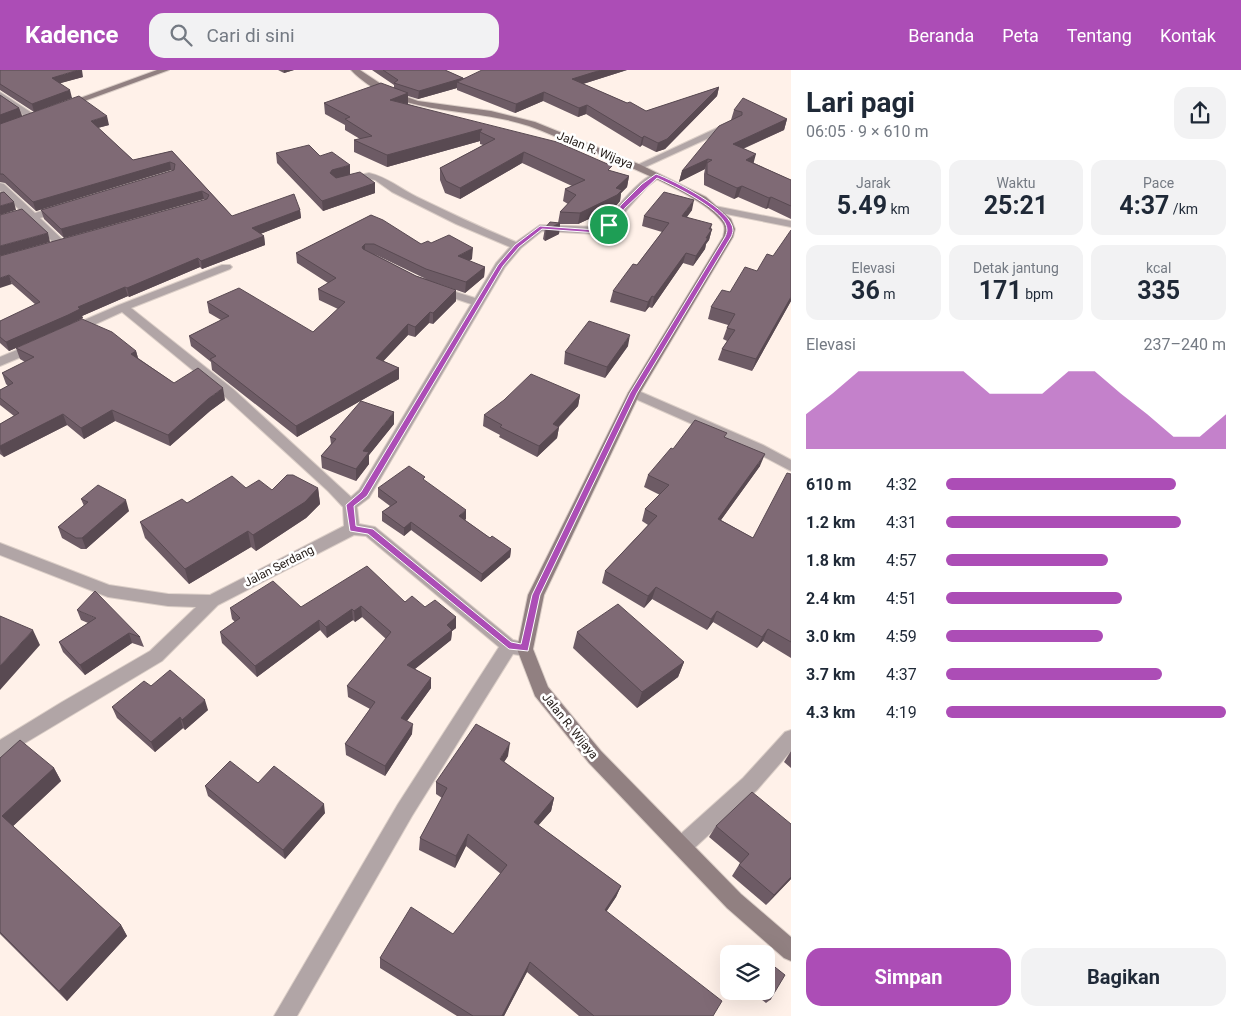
<!DOCTYPE html>
<html lang="id">
<meta charset="utf-8">
<style>
body{margin:0;font-family:Roboto,sans-serif;background:#f2f2f3;color:#1f2937;height:100vh;display:flex;flex-direction:column;font-size:19px;white-space:nowrap}
*{box-sizing:border-box;margin:0}
p{font-size:16px;color:#747a83}
.icon{flex:none;width:28px;height:28px;fill:none;stroke:currentColor;stroke-width:2;stroke-linecap:round;stroke-linejoin:round}
.map{position:relative;flex:1;overflow:hidden}
.details{display:flex;flex-direction:column;background:#fff;width:450px}
.details>*{flex:none}
.buttons{position:absolute;left:720px;top:875px;display:grid;gap:10px}
.buttons a{display:grid;place-items:center;width:55px;height:55px;border-radius:10px;background:#fff;box-shadow:0 5px 20px #0002;font-size:25px}
.pin{position:absolute;display:grid;place-items:center;width:42px;height:42px;color:#fff;margin:-21px;border:2px solid #fff;border-radius:50%;box-shadow:0 1px 5px #0007}
.round{display:grid;place-items:center;flex:none;width:52px;height:52px;border-radius:15px;background:#f2f2f3}
.overview{display:flex;align-items:center;justify-content:space-between;height:85px;padding:0 15px}
h1{font-size:28px;font-weight:700;line-height:38px}
.metrics{display:grid;grid-template-columns:repeat(3,1fr);gap:8px;height:85px;padding:5px 15px}
.metrics div{display:grid;align-content:center;border-radius:12px;background:#f2f2f3;text-align:center}
.metrics b{font-size:25px;font-weight:700}
.metrics small{font-size:14px;font-weight:400}
.metrics p{font-size:14px}
.chart{height:140px;padding:10px 15px}
.chart p{display:flex;justify-content:space-between}
.chart svg{width:100%;height:90px;margin-top:5px;fill:#ac4db6;opacity:.7}
.action{display:flex;gap:10px;margin-top:auto;padding:10px 15px}
.action a{flex:1;height:58px;border-radius:15px;background:#ac4db6;color:#fff;font-size:20px;font-weight:700;line-height:58px;text-align:center}
.action a+a{background:#f2f2f3;color:#1f2937}
ul{padding:0 15px;list-style:none;font-size:16px}
li{display:grid;grid-template-columns:80px 60px 1fr;align-items:center;height:38px}
li i{height:12px;border-radius:6px;background:#ac4db6}
header{display:flex;align-items:center;gap:30px;box-sizing:border-box;height:70px;padding:0 25px;background:#ac4db6;color:#fff}
header strong{font-size:24px}
nav{display:flex;gap:28px;margin-inline-start:auto;font-size:18px}
.search{width:350px;height:45px;background:#f2f2f3;display:flex;align-items:center;gap:12px;box-sizing:border-box;padding:0 18px;border-radius:15px;color:#747a83;font-size:19px}
main{display:flex;flex:1;min-height:0}
.map>svg:first-child{display:block}
.lines{fill:none;stroke-linecap:round;stroke-linejoin:round}
.street-casing{stroke:#dbcec7;stroke-width:2}
.secondary-casing{stroke:#dbcec7;stroke-width:2}
.street{fill:#b1a5a6;fill-rule:evenodd}
.secondary{fill:#918081;fill-rule:evenodd}
.wall{fill:#6d5b65;fill-rule:evenodd}
.shaded-wall{fill:#594a52}
.building{fill:#7f6a75;stroke:#594a52}
.route{fill:#ac4db6;stroke:#fff;fill-rule:evenodd}
.labels{text-anchor:middle;stroke-width:5;stroke-linejoin:round;paint-order:stroke}
.street-label{font-size:12px;fill:#211915;stroke:#fff}
</style>
<header>
<strong>Kadence</strong>
<div class="search"><svg class="icon" aria-label="search" viewBox="0 0 24 24"><circle cx="10" cy="10" r="6"/><path d="M15 15l6 6"/></svg>Cari di sini</div>
<nav><a>Beranda</a><a>Peta</a><a>Tentang</a><a>Kontak</a></nav>
</header>
<main>
<div class="map">
<svg width="791" height="946" viewBox="0 0 791 946">
<rect width="100%" height="100%" fill="#fff1e9"/>
<g class="lines">
<g class="street-casing">
<path id="street" d="M0 22 35 45V49H29L0 29Z
M732 51 737 54 735 56 641 99H635L633 97Z
M369 103C387 107 401 119 417 127 450 143 482 158 516 172L540 155 600 157C614 142 637 109 656 103L661 106 647 117 608 161 596 164 542 161 521 178 505 197 369 428 357 437 359 454 375 457 513 570 531 574 533 579 531 584 525 586 513 584 412 746 297 946H274L398 734 499 577 366 466 354 465 218 535 162 591 0 688V670L62 632 150 581 196 537 168 536 108 527 0 485V473L109 515 168 524 210 525 344 456 343 437 328 421 223 325 122 242 74 264 70 265 64 261 66 258 119 235 222 195H230L232 197 230 199 131 238 233 319 351 427 359 420 471 234 433 221 431 219 437 216 475 228 496 193 510 177 456 154 392 122 375 110 369 109 345 114 340 111 342 109Z
M0 113 4 114 35 143 61 135 65 136V140L40 148 64 171 65 173 64 175H56L0 121Z
M715 136 791 151V157L711 141 710 139Z
M36 272 40 273 42 276 40 279 0 296V287Z
M634 319 763 375 791 390V401L753 381 629 326 628 323Z
M791 660V681L757 720 689 783 682 785 675 783 672 776 675 769 743 708 785 662Z"/>
</g>
<g class="secondary-casing">
<path id="secondary" d="M157 0H169L68 37 61 35Z
M351 0H360L393 22 418 31 491 41 535 52 641 95 706 127 731 149 735 159 733 167 640 323 544 525 533 579 548 617 601 681 741 824 791 867V891L784 888 727 838 589 693 535 626 517 579 528 525 628 323 723 167C724 162 726 157 722 152 703 124 612 90 579 76 562 70 546 62 529 56 471 36 397 48 351 0Z"/>
</g>
<use href="#street" class="street"/>
<use href="#secondary" class="secondary"/>
</g>
<path class="wall" d="M0 0 83 7 60 13 72 28 34 42 0 20Z
M278 0H294L284 3Z
M372 0H445L463 8 627 0 583 14 646 41 719 17 717 26 665 79 656 82 642 75 640 77 586 44 578 47 543 31 515 43 457 20V18L418 29 408 26V34L611 101 629 106 627 117 621 123 620 131 615 137 578 154H560L559 164 545 171 543 169 545 158 558 153 560 142 568 134 563 131 565 119 572 116 522 93 460 129 445 123 440 110V98L483 75 480 74V71L387 97 354 82V70L360 69 345 60V55L325 44 324 33 394 18V15Z
M0 25 19 38 22 46 109 55 98 58 133 90 172 81 232 146 300 140 301 148 260 164 264 166 265 175 202 199 200 197 129 227 128 226 82 246 83 248 9 281 0 273V251L36 235 12 214 0 186 205 130 204 129 64 168 44 149 41 140 173 101 171 100 36 141 5 113 0 112Z
M734 40 787 49 784 60 743 79 754 93 791 110V149L768 138 766 139 738 127 734 129 704 115V104L705 99 679 112 682 101 732 50H731Z
M276 83 320 86 350 104 375 113V123L323 141 277 93Z
M692 140 687 147 712 159 709 170 706 174 705 179 693 196 683 193 652 238 649 237 645 242 610 232 613 221 637 195 662 162 642 156 644 146Z
M371 145 421 174 431 173 472 189 469 191 485 197 484 207 465 223 428 210 456 220V231L433 254 429 253 415 267 408 265 383 291 399 298V309L297 367 212 300 211 292 191 276 189 266 221 250 209 243 207 232 313 262 338 239 319 230 318 219 328 213 297 193 296 183ZM374 184 426 209 416 206Z
M773 186 791 231 752 301 718 290 722 279 727 271 723 269 728 255 708 249 711 237 757 201Z
M628 276 605 308 564 294 565 282Z
M16 278 136 281 138 288 174 313 225 330 210 341 170 376 115 351 84 369 67 355 4 387 0 384V354L14 346 0 335V320L8 316 6 314 2 303 25 292 20 289Z
M580 325 578 336 559 357 557 368 537 387 499 367 500 365 483 356 484 345Z
M394 354 369 385V394L356 411 322 398 321 386 331 374 330 367Z
M726 368 760 396 721 450 753 468 791 404V588L763 571 757 578 713 552 707 560 652 529 644 538 602 513 605 501 648 455 642 451 645 439 660 425 644 417 648 405Z
M425 411 466 449 465 450 490 468 511 479 510 487 481 512 411 460 404 466 382 451V442L390 436 378 427V418Z
M246 418 272 420 318 418 320 434 306 448 256 481 251 477 189 514 145 468 140 452 187 433Z
M81 429 129 441 86 479H81L62 468 58 457 84 436Z
M405 532 456 547V558L452 561 451 570 415 599 431 608V618L407 651 412 664 385 706 346 685 345 674 370 639 348 627 347 616 386 569 362 547 355 552 353 550 327 568 320 560 257 607 222 573 220 562 235 552 232 549 230 538 301 537Z
M77 540 140 567 144 577 132 573 85 605 63 582 59 572 88 553 81 550Z
M577 562 684 592 678 607 637 638 573 578Z
M151 616 208 640 185 660 183 658 155 682 117 648 112 637Z
M791 681V698L784 692Z
M508 686 504 692 554 728 551 741 538 755 621 816 616 827 606 842 713 946H579L527 902 504 946H457L380 898V888L453 864 501 804 466 776 455 798 419 780 420 768 442 728 436 724V712Z
M0 688 54 698 61 711 13 756 121 855 127 866 67 931 0 864Z
M258 713 325 743 285 789 208 726 205 716Z
M716 756 791 809 766 835 732 806 740 793 709 767Z
M751 921H766L770 930 766 933Z"/>
<path class="shaded-wall" d="M78 0H82L83 7 54 15 52 8Z
M284 0H294L284 3Z
M601 0H627L570 18 572 9Z
M463 8 457 12V18L418 29 419 21Z
M719 17 717 26 665 79 656 82 658 73Z
M70 20 72 28 34 42 32 34Z
M544 22 543 31 515 43 516 34Z
M408 23V34L390 30Z
M587 35 586 44 578 47 579 38Z
M19 38 22 46 0 54V45Z
M107 46 109 55 93 59 91 51Z
M787 49 784 60 730 84 733 74Z
M482 59 480 62V71L387 97V85Z
M644 66 642 75 640 77 642 68Z
M524 82 522 93 460 129V118Z
M756 84 753 95 746 90Z
M708 89 705 99 679 112 682 101Z
M170 92 171 100 36 141 33 132Z
M350 95V104L333 110 330 103 332 100Z
M629 106 627 117 621 123 620 131 615 137 578 154 580 143 616 118Z
M375 113V123L323 141 322 131Z
M742 116 738 127 734 129 737 118Z
M202 121 204 129 64 168 61 159Z
M771 127 768 138 766 139 769 128Z
M694 130 692 140 680 156 682 146Z
M14 132 16 140 0 145V136Z
M300 140 301 148 253 167 252 158Z
M560 153 559 164 545 171 546 160Z
M712 154 710 162 712 159 709 170 706 174 705 179 693 196 696 186 709 159Z
M48 163 50 172 0 186V176Z
M264 166 265 175 202 199 201 191Z
M365 174V184L362 177Z
M473 178 472 189 457 197 458 186Z
M686 183 683 193 652 238 654 227Z
M198 188 200 197 129 227 127 218Z
M485 197 484 207 465 223 466 212Z
M9 205 12 214 0 218V208Z
M125 217 128 226 82 246 83 248 71 254 9 281 6 272 78 237Z
M456 220V231L433 254V243Z
M652 226 649 237 645 242 648 232Z
M791 227V231L752 301 756 289Z
M430 242 429 253 415 267V257Z
M408 254V265L376 299V288Z
M630 265 628 276 605 308 607 297Z
M136 281 139 292 131 284Z
M399 298V309L297 367 296 356Z
M223 318 225 330 210 341 170 376 168 365 208 329Z
M580 325 578 336 551 364 553 354Z
M112 340 115 351 84 369 81 358Z
M394 342V354L369 385V394L356 411V399L363 381Z
M63 344 67 355 4 387 0 379V376Z
M559 357 557 368 537 387 539 376Z
M765 384 760 396 713 461 718 449Z
M318 418 320 434 306 448 256 481 253 465Z
M126 430 129 441 86 479 82 468Z
M466 440V449L459 454V446Z
M411 452V460L404 466V458Z
M248 461 251 477 189 514 185 499Z
M511 479 510 487 481 512 482 504Z
M656 517 652 529 644 538 648 526Z
M361 536 362 547 355 552 354 541Z
M352 539 353 550 327 568 326 557Z
M717 541 713 552 707 560 711 549Z
M456 547V558L452 561 451 570 406 606 407 595 447 555Z
M319 550 320 560 257 607 255 596Z
M768 559 763 571 757 578 762 567Z
M33 560 40 575 0 620V596Z
M129 563 132 573 85 605 80 595Z
M684 592 678 607 637 638 642 622Z
M431 608V618L401 659V648Z
M205 630 208 640 185 660 182 650Z
M180 647 183 658 155 682 151 672Z
M413 654 412 664 385 706V696Z
M510 673 508 686 498 701 500 689Z
M54 698 61 711 10 759 2 746Z
M554 728 551 741 531 764 534 752Z
M324 734 325 743 285 789 283 780Z
M468 764 466 776 455 798 456 786Z
M791 807V809L766 835 774 825Z
M621 816 616 827 600 851 605 840Z
M121 855 127 866 67 931 59 921Z
M530 892 527 902 504 946H502Z"/>
<path class="building" d="M0 0H78L52 8 70 20 32 34 0 14Z
M383 0H445L463 8 419 21 394 13 398 10Z
M482 0H601L572 9 627 33 630 32 646 41 719 17 667 69 658 73 644 66 642 68 587 35 579 38 544 22 516 34 457 12Z
M381 13 408 23 390 30 557 72 612 96 608 100 629 106 616 118 622 120 617 125 580 143 560 142 576 125 565 119 585 110 524 82 460 118 446 111 440 98 495 69 480 62 482 59 387 85 354 70 372 66 345 49 350 47 324 33Z
M0 25 19 38 0 45Z
M79 26 107 46 91 51 133 90 172 81 232 146 294 124 300 140 252 158 264 166 201 191 198 188 127 218 125 217 78 237 80 239 68 245 6 272 0 267V251L40 232 9 205 0 208V186L207 129 209 125 202 121 61 159 41 140 174 100 175 94 170 92 33 132 3 104H0V54Z
M743 28 787 49 733 74 756 84 746 90 791 110V136L771 127 769 128 742 116 737 118 707 104V93L712 90 708 89 682 101 719 56 742 45V42L734 40Z
M309 75 320 86 332 82 350 95 332 100 330 103 336 108 360 102 375 113 322 131 276 83Z
M4 122 14 132 0 136V123Z
M664 122 694 130 682 146 712 154 709 159H712L706 168H708L696 186 686 183 654 227 652 226 648 232 613 221 633 194 637 195 669 153 644 146Z
M22 139 48 163 0 176V145Z
M371 145 383 150 421 174 428 171 431 173 449 165 473 178 458 186 485 197 466 212 426 199 374 174H365L362 177 363 179 416 206 456 220 433 243 430 242 415 257 408 254 376 288 399 298 296 356 210 289 216 286 189 266 229 246 207 232 239 218 313 262 345 232 318 219 336 208 296 183Z
M550 152 560 153 546 160 545 158Z
M791 160V227L756 289 722 279 735 260 727 258 735 244 711 237 722 220 730 222 745 197 757 201 767 184 773 186Z
M82 249 112 262 136 281 131 284 174 313 198 298 223 318 208 329 168 365 112 340 81 358 63 344 0 376V354L19 343 0 328V320L13 313 2 303 34 287 16 278Z
M589 251 630 265 607 297 565 282Z
M531 304 580 325 553 354 559 357 539 376 500 357 502 355 484 345 504 330Z
M361 331 394 342 363 381 369 382 356 399 321 386 336 369 330 367Z
M695 350 727 363 724 367 765 384 718 449 753 468 787 403 791 404V572L768 559 762 567 717 541 711 549 656 517 648 526 605 501 657 446 645 439 669 415 648 405 671 378 673 379Z
M409 396 425 407 423 409 466 440 459 446 490 468 492 466 511 479 482 504 411 452 404 458 382 442 397 432 378 418Z
M287 405H293L318 418 305 432 253 465 248 461 185 499 140 452 182 429 187 433 232 406 246 418 259 410 272 420Z
M98 415 126 430 82 468H76L58 457 88 432 81 429Z
M367 496 405 532 412 526 425 537 435 530 456 547 447 555 452 560 407 595 431 608 401 648 413 654 385 696 345 674 375 632 347 616 391 562 361 536 354 541 352 539 326 557 319 550 255 596 220 562 240 548 230 538 273 511 301 537Z
M95 521 140 567 129 563 80 595 59 572 96 548 77 540Z
M618 534 684 592 642 622 577 562Z
M0 546 33 560 0 596Z
M170 600 205 630 182 650 180 647 151 672 112 637 144 611 151 616Z
M476 654 510 673 500 689 554 728 534 752 621 816 605 840 722 931 713 946H594L530 892 502 946H473L380 888 411 837 453 864 507 795 468 764 456 786 420 768 447 718 436 712Z
M20 670 54 698 2 746 121 855 59 921 0 862V688Z
M230 691 258 713 274 696 324 734 283 780 205 716Z
M752 722 791 754V807L774 825 739 795 749 784 716 756Z
M754 881 758 884H752Z
M766 890 785 905 770 930 759 921H766Z"/>
<path class="route" d="M656 104C673 110 733 140 733 160 733 162 732 165 731 167L637 323 540 525 528 581 509 579 368 464 350 461 346 435 361 422 498 195 515 175 540 156 596 160 607 154 621 135 642 114ZM657 108C672 115 728 141 727 160 727 162 726 165 725 167L630 323 532 525 521 574 511 572 373 459 356 456 354 436 367 426 503 196 519 177 542 159 598 163 611 157 625 138Z"/>
<g class="labels">
<g class="street-label">
<text transform="translate(595 80) rotate(22)" y="4">Jalan R. Wijaya</text>
<text transform="translate(279 496) rotate(-27)" y="4">Jalan Serdang</text>
<text transform="translate(570 656) rotate(51)" y="4">Jalan R. Wijaya</text>
</g>
</g>
</svg>
<div class="buttons">
<a><svg class="icon" aria-label="layers" viewBox="0 0 24 24"><path d="M12 4l9 5-9 5-9-5zM3 14l9 5 9-5"/></svg></a>
</div>
<div class="pin" style="left:609px;top:155px;background:#1e9e55"><svg class="icon" aria-label="arrive" viewBox="0 0 24 24"><path d="M6 21V4h12l-3 4 3 4H6"/></svg></div>
</div>
<section class="details">
<div class="overview"><div><h1>Lari pagi</h1><p>06:05 · 9 × 610 m</p></div><a class="round"><svg class="icon" aria-label="share" viewBox="0 0 24 24"><path d="M12 15V3M7 8l5-5 5 5M5 13v7h14v-7"/></svg></a></div>
<div class="metrics">
<div><p>Jarak</p><b>5.49<small> km</small></b></div>
<div><p>Waktu</p><b>25:21</b></div>
<div><p>Pace</p><b>4:37<small> /km</small></b></div>
</div>
<div class="metrics">
<div><p>Elevasi</p><b>36<small> m</small></b></div>
<div><p>Detak jantung</p><b>171<small> bpm</small></b></div>
<div><p>kcal</p><b>335</b></div>
</div>
<div class="chart"><p><span>Elevasi</span>237–240 m</p>
<svg viewBox="0 0 160 44" preserveAspectRatio="none"><path d="M0 44V27L10 17L20 6L30 6L40 6L50 6L60 6L70 17L80 17L90 17L100 6L110 6L120 17L130 27L140 38L150 38L160 27V44z"/></svg>
</div>
<ul>
<li><b>610 m</b>4:32<i style="width:82%"></i></li>
<li><b>1.2 km</b>4:31<i style="width:84%"></i></li>
<li><b>1.8 km</b>4:57<i style="width:58%"></i></li>
<li><b>2.4 km</b>4:51<i style="width:63%"></i></li>
<li><b>3.0 km</b>4:59<i style="width:56%"></i></li>
<li><b>3.7 km</b>4:37<i style="width:77%"></i></li>
<li><b>4.3 km</b>4:19<i style="width:100%"></i></li>
</ul>
<div class="action"><a>Simpan</a><a>Bagikan</a></div>
</section>
</main>
